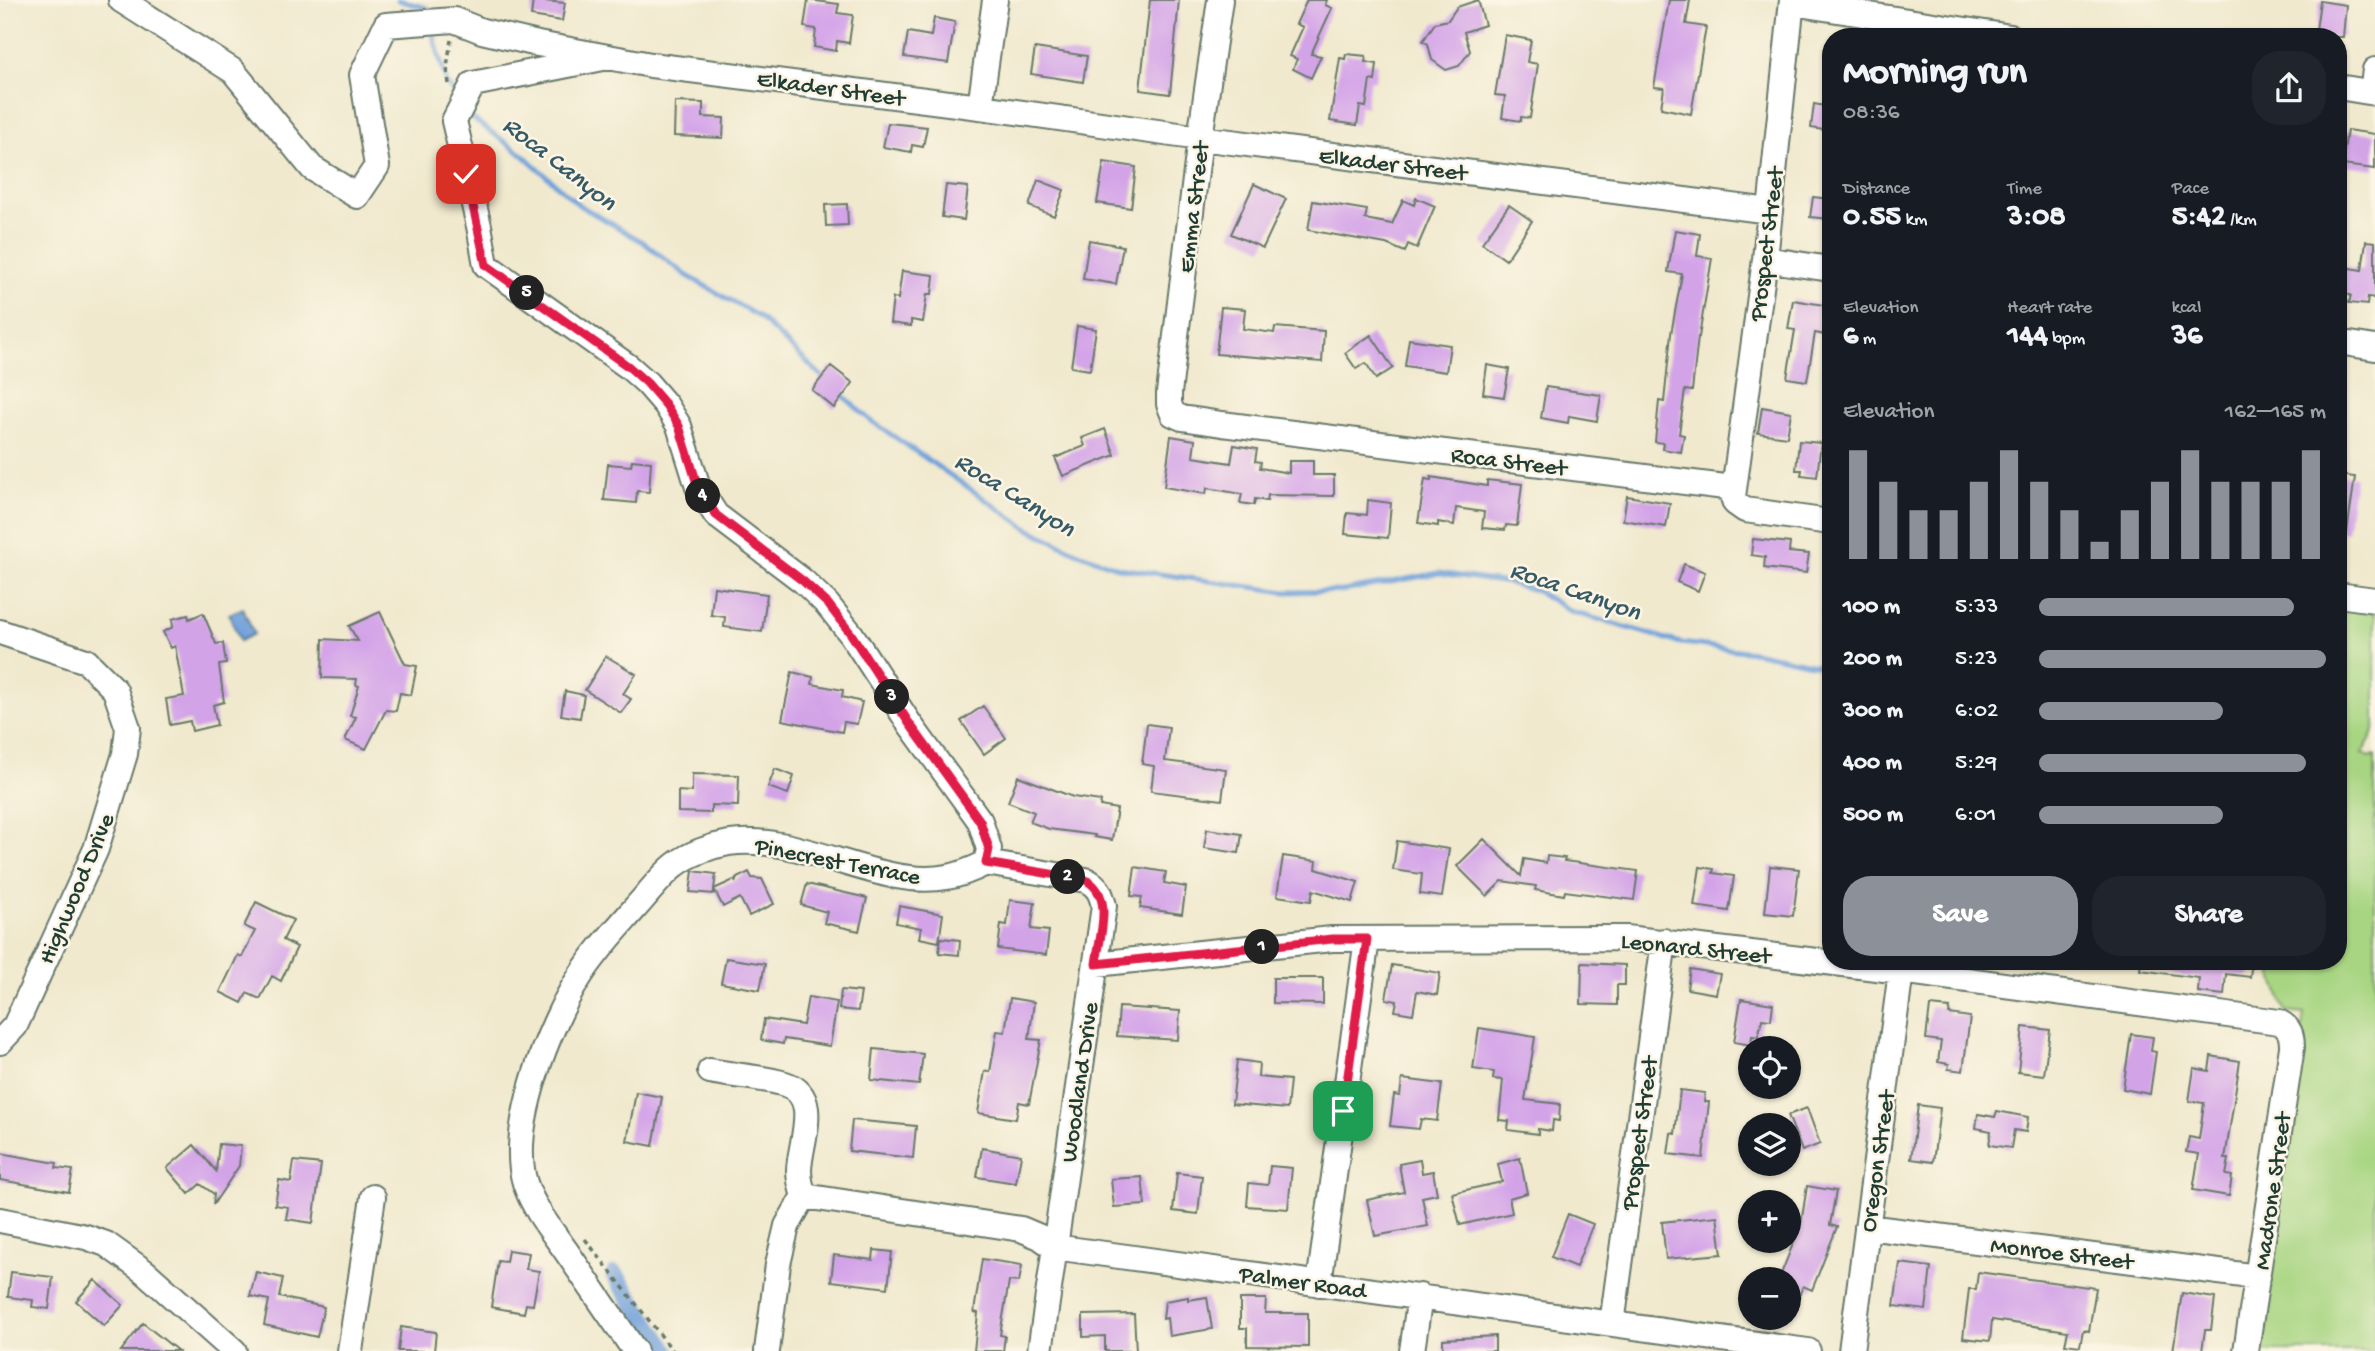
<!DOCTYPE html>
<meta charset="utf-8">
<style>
body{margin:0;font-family:"Gochi Hand",sans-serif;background:#20242c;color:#f1f3f6;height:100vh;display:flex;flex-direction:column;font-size:26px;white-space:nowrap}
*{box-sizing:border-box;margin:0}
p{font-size:23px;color:#9ea1a6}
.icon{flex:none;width:38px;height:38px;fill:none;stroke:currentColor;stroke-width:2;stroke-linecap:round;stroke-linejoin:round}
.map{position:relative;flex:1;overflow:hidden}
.drawer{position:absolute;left:1822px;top:28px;width:525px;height:942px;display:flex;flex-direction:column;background:#171b24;border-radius:28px;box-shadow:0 2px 5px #0004}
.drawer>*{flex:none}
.fabs{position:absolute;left:1738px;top:1036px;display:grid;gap:14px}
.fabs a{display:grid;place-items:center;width:63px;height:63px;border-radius:50%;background:#171b24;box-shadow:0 2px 5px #0004;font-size:35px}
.pin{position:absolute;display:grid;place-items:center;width:60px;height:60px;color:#fff;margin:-30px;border-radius:14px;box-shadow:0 4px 10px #0006}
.km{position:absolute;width:35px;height:35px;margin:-18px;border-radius:50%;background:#222;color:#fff;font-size:19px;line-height:35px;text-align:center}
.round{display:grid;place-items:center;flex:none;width:74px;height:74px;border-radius:28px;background:#20242c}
.summary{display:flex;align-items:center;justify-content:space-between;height:119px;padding:0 21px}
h1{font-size:38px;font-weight:700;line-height:52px}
.metrics{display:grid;grid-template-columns:repeat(3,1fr);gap:10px;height:119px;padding:7px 21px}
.metrics div{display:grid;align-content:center}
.metrics b{font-size:30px;font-weight:700}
.metrics small{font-size:19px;font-weight:400}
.metrics p{font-size:19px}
.chart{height:196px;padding:14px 21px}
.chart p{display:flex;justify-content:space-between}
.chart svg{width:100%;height:126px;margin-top:7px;stroke:#8c9099;stroke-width:6}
.cta{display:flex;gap:14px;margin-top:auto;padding:14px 21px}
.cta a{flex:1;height:80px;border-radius:28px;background:#8c9099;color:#fff;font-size:28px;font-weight:700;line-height:80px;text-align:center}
.cta a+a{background:#20242c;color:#f1f3f6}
ul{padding:0 21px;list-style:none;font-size:23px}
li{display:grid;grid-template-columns:112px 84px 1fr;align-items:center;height:52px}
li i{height:18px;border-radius:9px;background:#8c9099}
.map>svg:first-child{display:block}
.green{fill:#a8d582;stroke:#64895b;stroke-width:2}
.water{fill:#6fa0da;stroke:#476e87;stroke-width:2}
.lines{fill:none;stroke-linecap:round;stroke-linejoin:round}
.stream{stroke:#6fa0da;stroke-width:5}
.canal{stroke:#6fa0da;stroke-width:19}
.building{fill:#d3a3e8}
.minor-casing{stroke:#68796a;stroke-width:28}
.path{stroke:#68796a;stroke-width:3.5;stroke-dasharray:5 5;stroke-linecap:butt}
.minor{stroke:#fff;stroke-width:24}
.route-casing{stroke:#fff;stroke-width:14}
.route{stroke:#e11d48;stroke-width:9}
.labels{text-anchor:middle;stroke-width:5;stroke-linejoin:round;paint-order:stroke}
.street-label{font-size:24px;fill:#1f3d34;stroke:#fcf5e5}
.water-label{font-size:26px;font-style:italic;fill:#375b66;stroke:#fcf5e5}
</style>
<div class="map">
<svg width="2375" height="1351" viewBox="0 0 2375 1351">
<rect width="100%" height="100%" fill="#fcf5e5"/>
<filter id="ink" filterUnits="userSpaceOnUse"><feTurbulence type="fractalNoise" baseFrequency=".0143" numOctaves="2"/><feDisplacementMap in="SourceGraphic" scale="14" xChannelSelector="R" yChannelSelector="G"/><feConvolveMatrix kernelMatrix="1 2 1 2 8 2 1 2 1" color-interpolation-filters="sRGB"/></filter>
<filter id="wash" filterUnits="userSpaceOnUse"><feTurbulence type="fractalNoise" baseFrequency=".00686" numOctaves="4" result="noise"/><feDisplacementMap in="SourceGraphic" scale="28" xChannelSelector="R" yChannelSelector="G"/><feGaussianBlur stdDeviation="1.57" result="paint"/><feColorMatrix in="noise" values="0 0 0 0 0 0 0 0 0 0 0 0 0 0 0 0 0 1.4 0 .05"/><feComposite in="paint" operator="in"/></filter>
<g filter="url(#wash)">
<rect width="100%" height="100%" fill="#f0e9ce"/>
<path class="green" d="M2338 608 2375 613V723L2373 735 2362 754 2370 757 2375 755V1351H2256L2304 1014 2286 1012 2267 961H2338Z"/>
<path class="water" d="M243 608 254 634 240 641 229 614Z"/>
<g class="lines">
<path class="stream" d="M398 0 427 8 428 14
M432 30 447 84 458 99
M468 112 473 119 522 154 579 205 643 242 686 275 759 317 828 382
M840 393 870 420 1027 528 1076 552 1119 568 1286 592 1343 591 1439 573 1508 583 1535 590 1572 612 1681 643 1754 652 1830 668"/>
<path class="canal" d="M615 1275 666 1351"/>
</g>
<g id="blocks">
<path class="building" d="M533 0 565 3 562 21 531 16Z
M808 0 839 4 837 13 853 15 849 43 837 41 836 51 814 47 816 29 804 27Z
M1150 0H1179L1170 94 1140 90Z
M1307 0H1327L1325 5 1332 8 1311 54 1321 56 1311 78 1293 69 1297 59 1290 56 1303 27 1296 24Z
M1478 0 1485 25 1464 32 1470 51 1459 66 1446 70 1432 60 1428 44 1423 41 1435 23 1448 20 1457 7Z
M1669 0H1690L1686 24 1706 27 1691 114 1661 108 1664 88 1654 87Z
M2320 1 2346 5 2343 37H2315Z
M934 18 955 22 948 63 904 57 908 32 931 36Z
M1505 35 1531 40 1527 62 1538 64 1530 118 1521 117V121L1502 118 1505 96 1495 95Z
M1035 48 1087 56 1083 82 1031 74Z
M1346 54 1366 56 1365 62 1377 64 1375 81 1370 80 1366 107 1360 106 1357 125 1330 121 1340 58 1345 59Z
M675 102 703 103V117L724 118 723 138 674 136Z
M1814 104 1830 107V131L1811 128Z
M888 123 927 127 923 147 912 145 911 152 883 147Z
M2347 130 2375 134V169L2342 165Z
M1104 162 1136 167 1131 208 1097 203Z
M1038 180 1064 190 1054 216 1029 206Z
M1254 184 1286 199 1263 248 1231 234Z
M946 185 968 187 964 220 942 217Z
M1813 197 1830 199V219L1810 217Z
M1416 198 1435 206 1417 248 1408 244 1405 252 1386 244 1308 230 1313 201 1367 210 1365 219 1392 224 1403 200 1414 205Z
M847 204 848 225 826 226 825 205Z
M1509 205 1532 221 1506 260 1482 243Z
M1675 230 1700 234 1697 256 1712 258 1699 337H1698L1692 391 1685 390 1679 434 1684 435 1681 452 1662 449 1663 443 1655 442 1659 401 1664 402 1671 334 1682 274 1668 272Z
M1089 240 1123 246 1116 284 1083 279Z
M2366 241 2375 242V298L2368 297 2367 305 2349 303 2351 295 2338 293V266L2362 270Z
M902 271 934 275 932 294H927L923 322 911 320V326L890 323 893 298 898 299Z
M1793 300 1830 306V336L1815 333 1807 381 1787 378 1795 330 1788 329Z
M1221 307 1245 309 1243 329 1274 333 1275 327 1324 331 1322 362 1216 354Z
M1077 326 1096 329 1090 370 1071 367Z
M1371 335 1393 368 1376 379 1366 363 1356 369 1345 353Z
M1409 339 1450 345 1446 372 1405 366Z
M1487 365 1509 369 1504 397 1483 394Z
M831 366 853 383 834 408 812 390Z
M1546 387 1601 395 1597 421 1569 416 1568 423 1541 418Z
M1762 407 1791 412 1787 437 1758 433Z
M1105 429 1115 455 1063 476 1055 458 1085 446 1082 438Z
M1171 436 1195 440 1193 457 1231 463 1234 445 1257 449 1255 461 1261 462 1260 468 1289 473V461H1313V475H1334V496L1268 495 1267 501 1255 499 1254 505 1240 503 1242 494 1207 488 1206 494 1164 487Z
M1799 441 1821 443 1817 477 1801 475 1802 470H1796Z
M632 460 651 462 649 492 637 491 636 503 604 500 608 464 631 466Z
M2338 475 2355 477 2347 532 2338 531Z
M1431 477 1487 486V480L1522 484 1517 526 1506 525 1505 530 1482 528 1484 512 1456 508 1454 525 1438 522V526L1418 523 1425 479 1431 480Z
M1627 496 1670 503 1666 527 1623 520Z
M1368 500 1391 503 1388 538 1345 534 1347 513 1367 515Z
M1753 539 1790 543 1789 552 1809 554 1806 573 1764 568 1765 557 1751 555Z
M1684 564 1705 572 1698 591 1677 582Z
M714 587 767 594 762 632 724 627 725 617 711 615Z
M380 612 405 664 417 666 411 695 400 693 396 711 386 710 366 749 345 740 356 717 350 716 359 686 356 685 357 679 322 678 323 639 358 641 349 626Z
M203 613 216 644 223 643 226 664 219 665 224 702 213 705 217 725 192 731 190 721 170 725 166 699 184 696 175 646 171 648 163 632 173 627 172 619 188 615 189 619Z
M606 656 636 674 623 694 631 699 621 713 585 690Z
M792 672 813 677 812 684 843 690 842 697 862 702 857 724 844 722 842 732 782 720Z
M565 691 584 695 580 718 561 715Z
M983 706 1006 738 984 754 961 721Z
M1147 724 1169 727 1165 761 1226 769 1222 800 1151 791 1154 766 1142 764Z
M775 769 794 776 788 794 768 787Z
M692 774 739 775 738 806 711 805V813L678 812V791L692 792Z
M1018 776 1073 797 1101 801 1100 806 1117 809 1112 840 1094 837 1095 835 1049 829 1030 822 1034 812 1008 802Z
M1207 829 1242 834 1239 853 1204 848Z
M1484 839 1521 876 1524 859 1546 863 1547 856 1565 858 1564 861 1638 871 1634 900 1565 891 1564 895 1535 890 1536 886 1502 881 1487 896 1457 866Z
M1397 841 1449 849 1442 897 1420 894 1422 874 1393 870Z
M1283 856 1317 861 1316 869 1358 882 1352 902 1313 890 1311 901 1277 896Z
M1770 866 1799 869 1793 916 1765 913Z
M1135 867 1166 872 1164 883 1186 887 1182 914 1140 908 1142 897 1131 896Z
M1700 867 1714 869 1713 873 1734 876 1729 911 1694 906Z
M693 871 716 874 714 889 736 879 735 883 737 878 749 872 752 878 762 879 774 904 749 916 740 898 723 907 714 889V894L690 892Z
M807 884 867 898 859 931 824 923 827 912 801 905Z
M1010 900 1035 903 1031 929 1049 931 1046 955 998 949 1001 924 1007 925Z
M256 902 293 920 283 940 297 947 281 981 272 976 260 999 247 993 242 1003 220 992 238 955 242 957 255 931 244 926Z
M899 906 943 914 939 942 919 938 921 928 896 923Z
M941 938 960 940 959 955 939 953Z
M726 958 765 964 760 990 721 983Z
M2141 961H2252L2250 977 2226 974 2224 995 2198 992 2199 978 2140 970Z
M1582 963 1625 965V985H1617V1005L1581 1004Z
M1392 965 1440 973 1437 995 1417 991 1413 1014 1395 1011 1397 1001 1386 999Z
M1690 969 1720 974 1716 994 1687 989Z
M1273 978H1323V1004L1273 1003Z
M841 990 861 992 858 1011 839 1009Z
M808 997 837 1002 830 1046 784 1039 783 1044 761 1040 764 1019 803 1025Z
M1010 998 1034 1002 1029 1039 1041 1040 1029 1104 1019 1102 1016 1119 978 1113 985 1071 990 1072 997 1031 1005 1032Z
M1741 999 1773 1004 1771 1020 1762 1019 1758 1037 1752 1036 1751 1045 1734 1042Z
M1930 1006 1950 1008 1949 1014 1970 1017 1963 1071 1948 1069 1949 1064 1938 1062 1941 1041 1926 1039Z
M1119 1007 1180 1011 1178 1040 1117 1036Z
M2023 1027 2050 1030 2044 1075 2018 1072Z
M1479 1028 1535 1037 1525 1100 1560 1104 1559 1121 1553 1120 1552 1131 1538 1129V1134L1508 1130 1509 1121 1499 1120 1503 1080 1493 1079 1494 1072 1473 1069Z
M2131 1034 2153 1037 2151 1051 2156 1052 2150 1094 2123 1089Z
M874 1049 923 1054 919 1085 871 1080Z
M2211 1056 2240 1061 2225 1159H2229L2226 1175 2232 1176 2229 1196 2193 1190 2199 1154 2186 1152 2189 1137 2199 1139 2204 1103 2189 1101 2194 1068 2209 1071Z
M1237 1060 1259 1063 1258 1077 1290 1080 1287 1109 1232 1104Z
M1402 1079 1442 1084 1437 1121 1421 1119 1419 1129 1390 1126 1394 1095 1400 1096Z
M1680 1090 1705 1093 1704 1102H1709L1703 1158 1668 1154 1671 1133 1675 1134Z
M636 1092 662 1097 653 1146 627 1141Z
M1918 1105 1940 1108 1933 1162 1911 1159Z
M1807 1108 1820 1144 1802 1151 1788 1115Z
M1997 1111 2028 1117 2026 1132 2014 1130 2011 1148 1989 1145 1991 1131 1976 1128 1978 1114 1995 1117Z
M852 1120 916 1126 913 1158 849 1151Z
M219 1144 241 1146 239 1166 213 1205 214 1194 200 1184 189 1194 167 1168 194 1145 216 1171Z
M982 1148 1021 1155 1016 1183 977 1177Z
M0 1153 57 1163 56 1168 73 1170 69 1192 0 1180Z
M1520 1158 1527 1193 1509 1198 1512 1213 1460 1225 1452 1193 1502 1182 1498 1164Z
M1420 1160 1422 1173 1433 1171 1437 1194 1422 1197 1428 1226 1375 1236 1367 1200 1404 1192 1399 1164Z
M294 1161 321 1164 313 1223 286 1219 288 1207 275 1205 279 1180 291 1182Z
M1270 1166 1292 1168 1288 1209 1247 1206 1249 1183 1268 1185Z
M1177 1173 1202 1176 1198 1214 1173 1211Z
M1142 1177 1145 1205 1114 1207 1111 1179Z
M1807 1186 1836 1191 1830 1225 1837 1227 1812 1290 1803 1286 1790 1320 1788 1279H1779L1801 1224Z
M1568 1214 1593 1224 1576 1267 1551 1257Z
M1717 1216 1722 1254 1666 1259 1662 1222Z
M508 1250 529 1253 526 1269 539 1271 533 1305 526 1304 524 1313 491 1307 498 1261 506 1262Z
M874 1250 892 1252 888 1288 831 1281 834 1255 873 1260Z
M982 1259 1022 1265 1019 1282 1009 1281 1000 1335 1005 1336 1003 1351H974L978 1313 974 1312Z
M1900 1263 1931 1267 1926 1310 1894 1306Z
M11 1272 53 1277 49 1309 32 1307 33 1300 8 1297Z
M256 1272 283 1278 279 1297 324 1307 317 1337 264 1325 269 1300 250 1296Z
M1978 1272 2096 1288 2089 1331 2083 1330 2080 1346 2065 1344 2068 1331 1992 1320 1990 1341 1963 1338 1969 1289H1976Z
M95 1280 123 1305 104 1326 76 1301Z
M2182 1293 2215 1298 2211 1330H2205L2202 1351H2173Z
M1188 1297V1300L1207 1297 1212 1329 1169 1336 1167 1318 1163 1319 1165 1301Z
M1240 1299H1266L1265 1313H1308V1347L1247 1346V1328H1240Z
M1134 1314 1136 1351H1105V1336L1083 1337V1315Z
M143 1323 178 1351H121Z
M401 1327 436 1332 434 1351H398Z
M1495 1336V1351H1443V1339Z"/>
</g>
</g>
<g filter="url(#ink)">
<use href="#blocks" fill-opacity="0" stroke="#68796a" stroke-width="2"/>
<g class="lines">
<g class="minor-casing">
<path id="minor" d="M121 0 233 71 312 168 357 196 377 166 362 75 386 25 454 20 482 31 538 44 651 65 980 107 1200 138 1770 211
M1220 0 1200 138 1169 393V404L1173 414 1182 418 1222 424 1733 488
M1792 0 1765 259 1733 497 1735 503 1745 510 1830 522
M1792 3 2011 37
M608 57 473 84 454 121 479 226 486 265 629 367 647 383 666 405 679 426 698 487 716 515 803 581 827 604 851 634 909 723 980 821 989 849 986 863C974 869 960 875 947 877 879 890 799 832 729 843 711 846 689 854 675 865 660 877 648 894 635 908 616 930 595 952 579 978 549 1025 508 1128 525 1183 533 1208 551 1230 566 1251 589 1284 612 1318 635 1351
M2338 87 2375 93
M2372 92 2375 70
M980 107 995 0
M1765 259 1830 269
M2338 342 2375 348
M2338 595 2375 600
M0 632 86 661 115 690 128 728 125 754 96 849 15 1026 0 1042
M986 863 1086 880C1098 886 1101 893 1104 906L1040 1351
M1096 964 1332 939 1626 938 1901 971 2279 1022C2290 1028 2292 1035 2292 1047L2246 1351
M710 1071C733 1076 764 1077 785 1084 822 1096 800 1141 799 1170 799 1180 801 1187 804 1196
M804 1196 1021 1229 1040 1237 1054 1247 1808 1351
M0 1220 86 1237 106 1244 145 1272 234 1351
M1867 1227 2258 1277
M1319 1284 1367 939
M1612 1324 1664 941
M350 1351 373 1197
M767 1351 778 1264 787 1226 804 1196
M1412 1351 1420 1296
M1851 1351 1901 971"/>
</g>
<path class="path" d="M449 84 447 67 451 40
M585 1239 673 1351"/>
<use href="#minor" class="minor"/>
</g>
</g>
<g class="lines" filter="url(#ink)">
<g class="route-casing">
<path id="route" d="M466 174 486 265 629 367 647 383 666 405 679 426 698 487 716 515 803 581 828 604 851 634 909 723 980 821 989 849 986 863 1086 880C1115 896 1099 937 1096 964L1332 939H1367L1343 1111"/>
</g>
<use href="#route" class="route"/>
</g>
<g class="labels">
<g class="street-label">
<text transform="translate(831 87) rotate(8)" y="8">Elkader Street</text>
<text transform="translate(1393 163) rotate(7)" y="8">Elkader Street</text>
<text transform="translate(1192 207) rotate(-83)" y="8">Emma Street</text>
<text transform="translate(1765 244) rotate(-83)" y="8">Prospect Street</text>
<text transform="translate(1509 460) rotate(7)" y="8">Roca Street</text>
<text transform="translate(838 860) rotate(11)" y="8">Pinecrest Terrace</text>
<text transform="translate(75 888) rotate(-67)" y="8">Highwood Drive</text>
<text transform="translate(1696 947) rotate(6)" y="8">Leonard Street</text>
<text transform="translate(1078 1082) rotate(-82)" y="8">Woodland Drive</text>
<text transform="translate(1638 1133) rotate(-82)" y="8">Prospect Street</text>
<text transform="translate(1876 1161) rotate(-82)" y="8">Oregon Street</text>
<text transform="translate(2271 1191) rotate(-82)" y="8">Madrone Street</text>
<text transform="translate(2062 1252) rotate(7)" y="8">Monroe Street</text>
<text transform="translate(1303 1281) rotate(8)" y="8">Palmer Road</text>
</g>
<g class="water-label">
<text transform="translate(561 162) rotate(38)" y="9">Roca Canyon</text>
<text transform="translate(1016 493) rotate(32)" y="9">Roca Canyon</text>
<text transform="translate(1576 589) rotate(19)" y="9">Roca Canyon</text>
</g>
</g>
</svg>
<div class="fabs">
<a><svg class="icon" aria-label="locate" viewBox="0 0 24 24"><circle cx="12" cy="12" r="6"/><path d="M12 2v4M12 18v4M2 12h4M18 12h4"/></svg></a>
<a><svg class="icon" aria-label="layers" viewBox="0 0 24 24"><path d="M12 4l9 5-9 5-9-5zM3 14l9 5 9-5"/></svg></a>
<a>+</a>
<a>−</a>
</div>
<div class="pin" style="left:1343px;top:1111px;background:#1e9e55"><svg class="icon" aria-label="arrive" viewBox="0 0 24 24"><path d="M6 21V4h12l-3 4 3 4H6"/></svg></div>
<div class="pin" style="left:466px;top:174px;background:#d93025"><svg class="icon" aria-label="check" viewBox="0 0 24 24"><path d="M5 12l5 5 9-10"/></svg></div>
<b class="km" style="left:1262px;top:947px">1</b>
<b class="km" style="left:1068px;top:877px">2</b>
<b class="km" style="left:892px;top:697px">3</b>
<b class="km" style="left:703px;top:496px">4</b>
<b class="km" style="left:527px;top:293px">5</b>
<section class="drawer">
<div class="summary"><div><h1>Morning run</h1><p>08:36</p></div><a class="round"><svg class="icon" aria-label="share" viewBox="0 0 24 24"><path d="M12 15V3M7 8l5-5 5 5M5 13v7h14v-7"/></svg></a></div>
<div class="metrics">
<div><p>Distance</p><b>0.55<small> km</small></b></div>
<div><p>Time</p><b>3:08</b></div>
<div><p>Pace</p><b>5:42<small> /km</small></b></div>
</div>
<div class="metrics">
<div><p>Elevation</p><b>6<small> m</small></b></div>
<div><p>Heart rate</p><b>144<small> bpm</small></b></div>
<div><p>kcal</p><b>36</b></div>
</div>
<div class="chart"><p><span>Elevation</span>162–165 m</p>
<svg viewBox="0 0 160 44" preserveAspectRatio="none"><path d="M5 44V6M15 44V17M25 44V27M35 44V27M45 44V17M55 44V6M65 44V17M75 44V27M85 44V38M95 44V27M105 44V17M115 44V6M125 44V17M135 44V17M145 44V17M155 44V6"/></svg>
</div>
<ul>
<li><b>100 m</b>5:33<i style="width:89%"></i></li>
<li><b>200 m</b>5:23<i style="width:100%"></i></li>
<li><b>300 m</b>6:02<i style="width:64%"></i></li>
<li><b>400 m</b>5:29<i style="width:93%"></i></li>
<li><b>500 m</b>6:01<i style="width:64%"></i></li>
</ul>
<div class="cta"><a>Save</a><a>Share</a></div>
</section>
</div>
